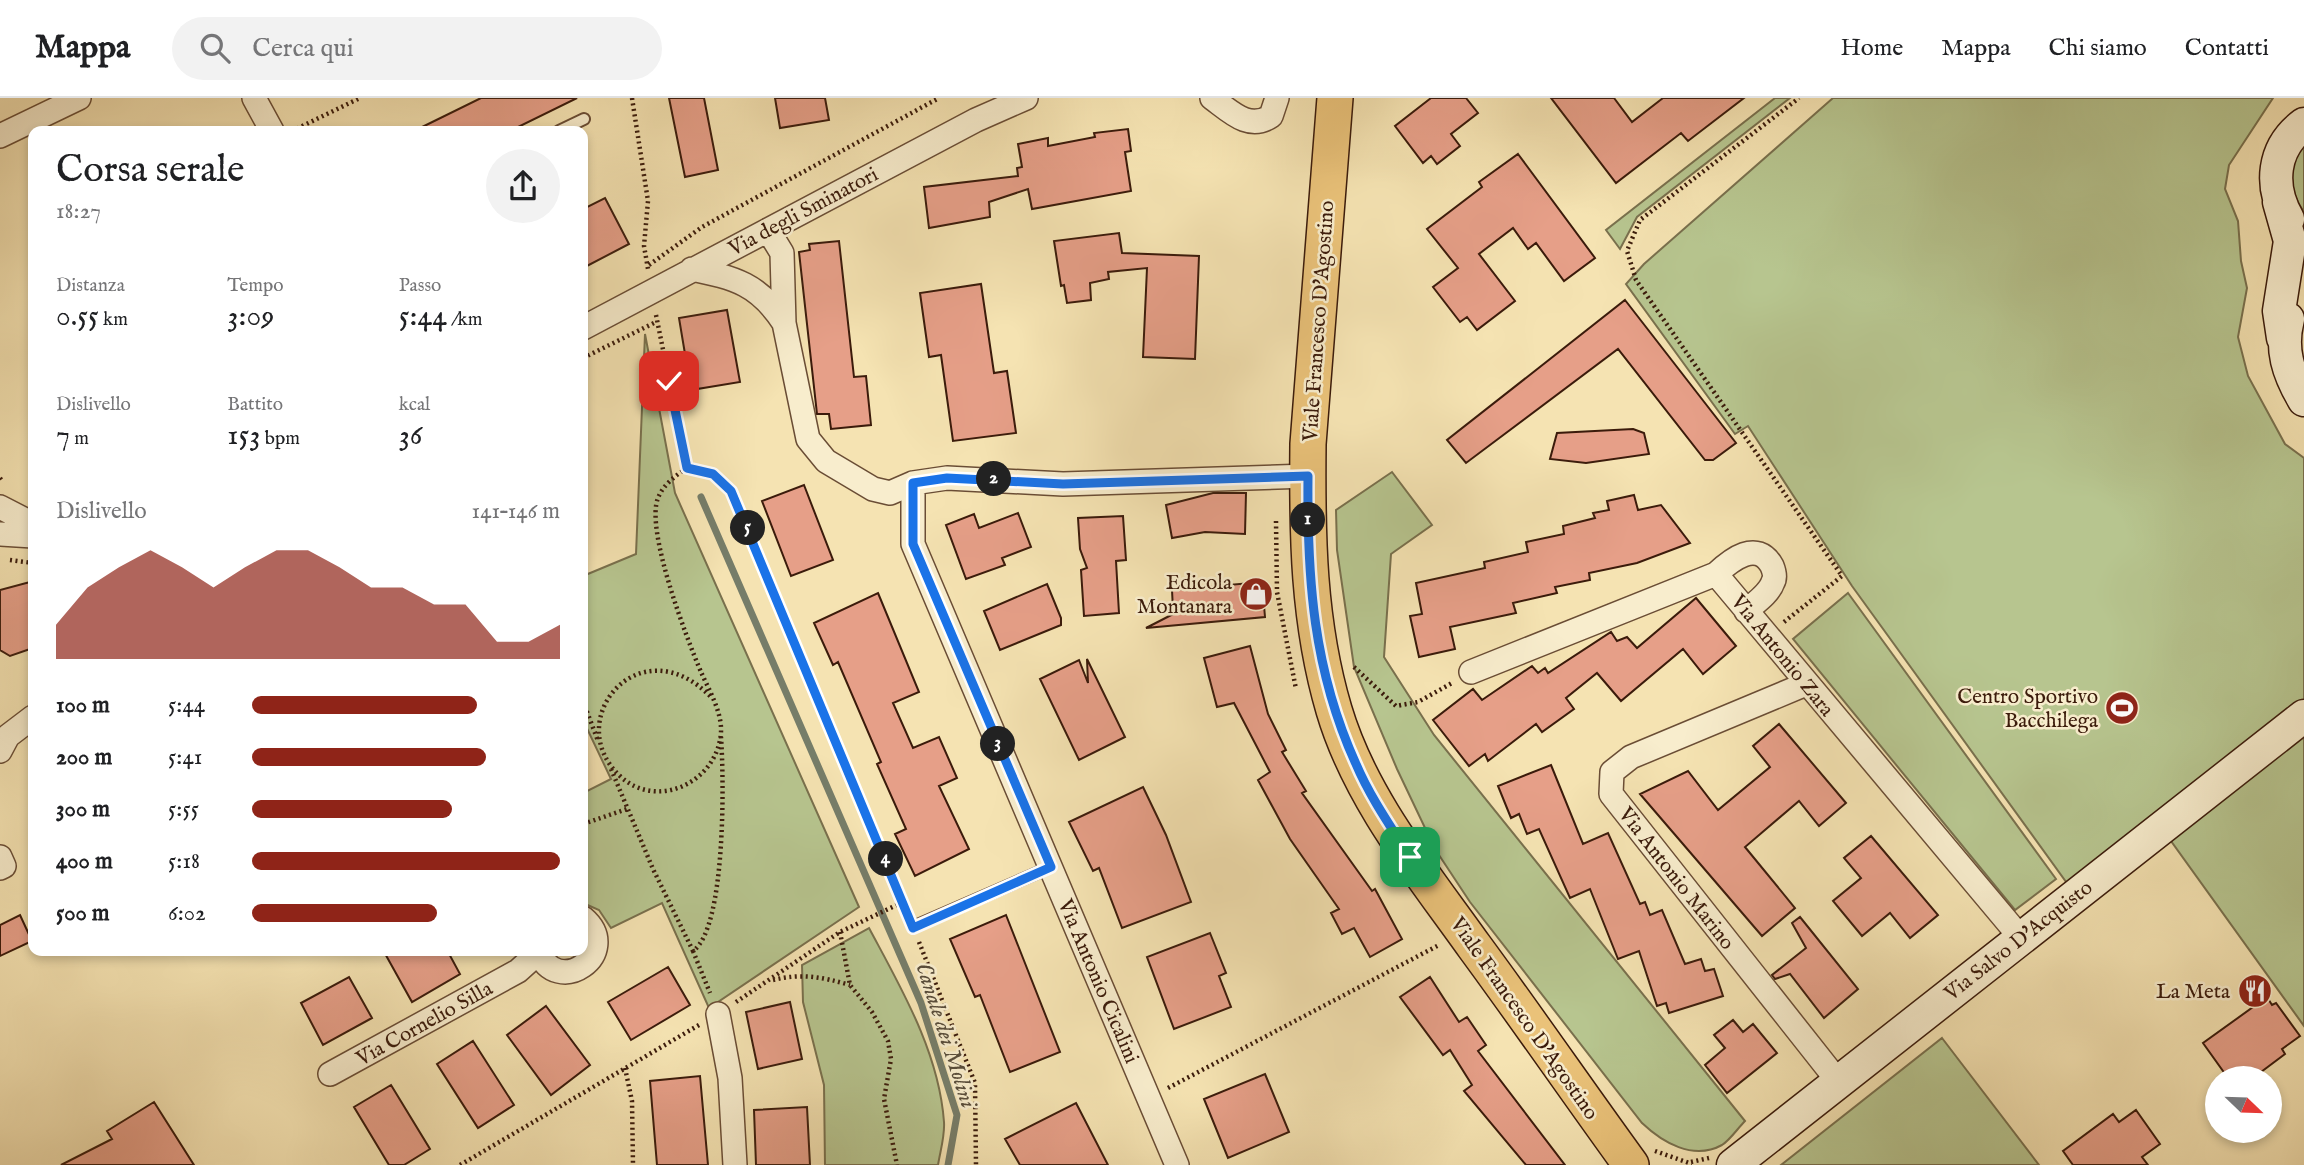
<!DOCTYPE html>
<html lang="it">
<meta charset="utf-8">
<style>
body{margin:0;font-family:"IM FELL English",serif;background:#f2f2f2;color:#202124;height:100vh;display:flex;flex-direction:column;font-size:26px;white-space:nowrap}
*{box-sizing:border-box;margin:0}
p{font-size:23px;color:#757577}
.icon{flex:none;width:38px;height:38px;fill:none;stroke:currentColor;stroke-width:2;stroke-linecap:round;stroke-linejoin:round}
.map{position:relative;flex:1;overflow:hidden}
.side{position:absolute;left:28px;top:28px;width:560px;height:830px;display:flex;flex-direction:column;background:#fff;border-radius:14px;box-shadow:0 4px 10px #0003}
.side>*{flex:none}
.needle{width:46px;rotate:113deg}
.tools{position:absolute;left:2205px;top:968px;display:grid;gap:14px}
.tools a{display:grid;place-items:center;width:77px;height:77px;border-radius:50%;background:#fff;box-shadow:0 4px 10px #0003;font-size:35px}
.pin{position:absolute;display:grid;place-items:center;width:60px;height:60px;color:#fff;margin:-30px;border-radius:14px;box-shadow:0 4px 10px #0006}
.km{position:absolute;width:35px;height:35px;margin:-18px;border-radius:50%;background:#222;color:#fff;font-size:19px;line-height:35px;text-align:center}
.round{display:grid;place-items:center;flex:none;width:74px;height:74px;border-radius:37px;background:#f2f2f2}
.overview{display:flex;align-items:center;justify-content:space-between;height:119px;padding:0 28px}
h1{font-size:38px;font-weight:600;line-height:52px}
.metrics{display:grid;grid-template-columns:repeat(3,1fr);gap:10px;height:119px;padding:7px 28px}
.metrics div{display:grid;align-content:center}
.metrics b{font-size:30px;font-weight:600}
.metrics small{font-size:19px;font-weight:400}
.metrics p{font-size:19px}
.chart{height:196px;padding:14px 28px}
.chart p{display:flex;justify-content:space-between}
.chart svg{width:100%;height:126px;margin-top:7px;fill:#8f2418;opacity:.7}
ul{padding:0 28px;list-style:none;font-size:23px}
li{display:grid;grid-template-columns:112px 84px 1fr;align-items:center;height:52px}
li i{height:18px;border-radius:9px;background:#8f2418}
header{display:flex;align-items:center;gap:42px;box-sizing:border-box;height:98px;padding:0 35px;background:#fff;border-bottom:2px solid #e0e0e0}
header strong{font-size:33px}
nav{display:flex;gap:38px;margin-inline-start:auto;font-size:24px}
.search{width:490px;height:63px;background:#f2f2f2;display:flex;align-items:center;gap:18px;box-sizing:border-box;padding:0 24px;border-radius:38px;color:#757577;font-size:26px}
.map>svg:first-child{display:block}
.green{fill:#b7c58f;stroke:#79704d;stroke-width:2}
.lines{fill:none;stroke-linecap:round;stroke-linejoin:round}
.stream{stroke:#767d69;stroke-width:7}
.building{fill:#e69f88;stroke:#3b1b0b;stroke-width:2}
.lane-casing{stroke:#6a4d35;stroke-width:14}
.street-casing{stroke:#6a4d35;stroke-width:26}
.secondary-casing{stroke:#3b1b0b;stroke-width:35}
.primary-casing{stroke:#3b1b0b;stroke-width:38}
.path{stroke:#3b1b0b;stroke-width:4.5;stroke-dasharray:2 3.5;stroke-linecap:butt}
.lane{stroke:#f8edcd;stroke-width:10}
.street{stroke:#f8edcd;stroke-width:23}
.secondary{stroke:#f8edcd;stroke-width:32}
.primary{stroke:#eac279;stroke-width:35}
.route-casing{stroke:#fff;stroke-width:14}
.route{stroke:#1a73e8;stroke-width:9}
.labels{text-anchor:middle;stroke-width:5;stroke-linejoin:round;paint-order:stroke}
.street-label{font-size:21px;fill:#3b1b0b;stroke:#f8edcd}
.poi-label{font-size:21px;fill:#3b1b0b;stroke:#f8edcd;text-anchor:end}
.water-label{font-size:23px;font-style:italic;fill:#584c3a;stroke:#f8edcd}
</style>
<header>
<strong>Mappa</strong>
<div class="search"><svg class="icon" aria-label="search" viewBox="0 0 24 24"><circle cx="10" cy="10" r="6"/><path d="M15 15l6 6"/></svg>Cerca qui</div>
<nav><a>Home</a><a>Mappa</a><a>Chi siamo</a><a>Contatti</a></nav>
</header>
<div class="map">
<svg width="2304" height="1067" viewBox="0 0 2304 1067">
<rect width="100%" height="100%" fill="#f5e3b2"/>
<filter id="stains"><feTurbulence type="fractalNoise" baseFrequency=".00286" numOctaves="4"/><feColorMatrix values="0 0 0 0 .2 0 0 0 0 .09 0 0 0 0 .02 0 0 0 .5 -.17"/></filter>
<radialGradient id="worn" r=".72"><stop offset=".6" stop-color="#630" stop-opacity="0"/><stop offset="1" stop-color="#630" stop-opacity=".3"/></radialGradient>
<path class="green" d="M1775 0H1790L1637 119 1620 151 1606 132Z
M1833 0H2273L2229 67 2225 91 2238 123 2241 163 2247 190 2238 239 2248 278 2285 346 2304 360V928L2163 732 2077 799 1852 488 1748 328 1735 336 1626 186 1644 166Z
M2304 47V114C2289 94 2287 66 2304 47Z
M645 236 675 395 859 809 709 910 662 805 611 830 599 812 583 805V695L611 681 583 622V478L636 456Z
M1392 374 1432 427 1391 456 1384 559 1434 637 1745 1023C1738 1030 1730 1042 1722 1047 1693 1063 1662 1044 1642 1025L1470 804 1435 751 1397 671 1354 569 1337 452 1336 412Z
M1848 495 2056 781 2015 812 1793 541Z
M869 830C901 890 939 954 944 1024 945 1038 940 1054 938 1067H825L824 987 803 904 802 867Z
M1942 940 2039 1067H1781Z"/>
<g class="lines">
<path class="stream" d="M701 399 921 905 957 1017 948 1067"/>
</g>
<path class="building" d="M481 0H577L510 33H414Z
M669 0H704L718 72 685 79Z
M775 0H825L829 22 780 30Z
M1431 0H1466L1478 15 1451 36 1460 48 1437 66 1431 58 1423 65 1395 28Z
M1551 0H1614L1632 24 1663 0H1744L1688 43 1681 35 1616 85Z
M1128 31 1131 53 1125 54 1131 93 1032 111 1028 91 989 104 990 119 929 130 924 89 1018 78 1017 70 1022 69 1018 46 1048 40V48L1095 39 1094 35Z
M1518 56 1595 160 1564 183 1536 145 1528 151 1513 130 1479 156 1515 203 1477 232 1467 219 1460 224 1433 189 1458 170 1427 131 1482 89 1479 84Z
M605 100 629 146 583 170V111Z
M1119 135 1122 155 1199 158 1195 261 1143 259 1147 170 1108 174 1109 181 1090 185 1091 202 1067 205 1064 187 1061 188 1054 143Z
M839 143 854 279 866 278 871 327 831 331 829 316H817L799 154 810 152 809 146Z
M981 186 994 275 1007 273 1016 335 953 343 941 257 929 259 920 195Z
M1625 202 1736 345 1713 362H1705L1618 251 1466 365 1447 342Z
M727 212 740 284 691 292 679 220Z
M1633 331 1644 335 1649 356 1586 365 1550 361 1557 335Z
M804 387 833 462 791 478 762 403Z
M1213 395H1246L1245 436 1205 434 1172 440 1166 407Z
M1634 397 1638 412 1661 407 1690 445 1637 465 1589 475 1590 482 1555 489 1557 495 1513 505 1516 515 1450 529 1455 551 1419 559 1410 518 1422 516 1416 485 1485 470 1484 464 1528 454 1526 444 1564 436 1563 428 1595 420 1593 415 1609 412 1607 403Z
M1018 415 1031 449 1002 460 1005 467 966 481 946 427 974 416 979 430Z
M1123 418 1126 462 1116 463 1119 515 1084 518 1081 472 1087 470 1080 451 1078 420Z
M30 484 33 497V550L10 558 0 552V492Z
M1262 484 1265 519 1146 530 1181 512H1173L1172 492Z
M1047 486 1061 520V527L1000 552 984 513Z
M878 495 919 594 893 605 913 650 939 639 957 680 939 688 969 751 915 778 895 736 906 731 877 666 881 664 838 564 833 567 814 525Z
M1696 500 1736 548 1703 576 1683 551 1621 603 1597 575 1566 600 1574 611 1542 634 1536 626 1488 663 1485 656 1469 668 1433 622 1473 591 1482 602 1532 568 1538 575 1545 570 1548 575 1611 534 1617 543 1627 539 1637 550Z
M1250 548 1268 616 1286 652 1282 654 1306 693 1302 695 1372 793 1375 791 1402 841 1370 859 1354 830 1342 836 1331 815 1339 811 1290 741 1258 682 1270 674 1234 605 1217 609 1204 560Z
M1087 561 1125 639 1079 662 1040 581 1079 562 1088 585Z
M1779 626 1846 705 1819 728 1799 703 1745 749 1795 810 1762 838 1640 696 1688 673 1718 712 1770 669 1753 648Z
M1551 667 1583 746 1608 735 1640 806 1645 804 1650 817 1662 812 1685 866 1701 861 1705 873 1714 871 1723 898 1669 915 1666 905 1657 908 1639 853 1618 861 1590 791 1570 800 1539 731 1527 736 1519 716 1511 720 1498 688Z
M1143 689 1166 737 1191 804 1122 830 1099 770 1093 773 1069 724Z
M1871 738 1938 817 1910 840 1890 815 1862 838 1833 803 1861 780 1844 760Z
M20 817 32 843 0 858V827Z
M1006 817 1060 954 1010 974 980 897 975 899 950 841Z
M1800 819 1858 891 1824 920 1790 876 1775 881 1772 877 1806 850 1792 825Z
M1210 835 1226 875 1219 878 1231 909 1174 931 1147 859Z
M383 852H447L460 876 412 904Z
M668 869 690 907 631 942 608 904Z
M349 879 372 920 323 947 301 905Z
M1430 879 1459 924 1467 919 1486 947 1478 953 1565 1067H1526L1464 993 1472 987 1450 952 1443 957 1400 899Z
M2267 899 2272 907 2276 905 2300 938 2282 951 2285 956 2253 980H2228L2203 945Z
M790 904 802 961 758 971 746 914Z
M546 908 590 967 551 997 507 937Z
M1733 922 1743 934 1753 926 1777 955 1727 995 1705 967 1725 950 1714 937Z
M473 943 514 1007 478 1030 437 966Z
M1265 976 1289 1034 1228 1060 1204 1001Z
M700 978 708 1067H657L650 983Z
M391 987 430 1051 404 1067H389L354 1009Z
M154 1004 194 1067H61L112 1041 107 1033Z
M1076 1005 1108 1067H1020L1005 1041Z
M807 1009 810 1067H756L754 1012Z
M2136 1012 2160 1046 2142 1059 2148 1067H2073L2063 1053 2113 1016 2119 1024Z"/>
<g class="lines">
<g class="lane-casing">
<path id="lane" d="M559 33 584 21
M913 829 1051 769"/>
</g>
<g class="street-casing">
<path id="street" d="M254 0 272 33
M1212 0C1231 14 1249 33 1271 18L1277 0
M0 38 79 0
M768 132 782 155 784 225 808 341 826 363 873 391 890 395 913 385 947 380 1063 386 1308 378
M692 171C735 180 759 186 784 225
M583 230 976 22 1026 0
M913 385V446L1177 1067
M0 409 33 426
M0 436 33 438
M1716 476 2021 840
M1471 574 1716 476C1731 462 1757 441 1772 468 1774 473 1776 479 1773 484 1769 496 1755 505 1746 513
M1806 586 1631 659 1612 674 1611 696 1837 982
M0 653 8 638 33 619
M0 759 4 768 0 770
M538 852C556 902 624 855 583 820
M718 916 730 980 735 1067
M330 976 518 873 538 855"/>
</g>
<g class="secondary-casing">
<path id="secondary" d="M2279 104 2290 143 2279 213 2283 240
M2288 121C2269 88 2272 50 2304 26
M2288 221C2280 251 2288 275 2304 302
M1733 1067 2304 618"/>
</g>
<g class="primary-casing">
<path id="primary" d="M1335 0 1308 346C1307 437 1308 524 1334 612 1360 700 1422 775 1474 848 1527 920 1578 994 1631 1067"/>
</g>
<path class="path" d="M632 0 648 103 644 148 648 171
M292 33 360 0
M649 167 702 129 939 0
M656 217 687 370 713 376 731 393 907 813
M583 260 656 224
M687 370C675 378 663 387 658 400 645 432 687 541 701 574 709 592 722 614 721 634 718 684 657 713 620 678 560 622 640 526 711 599
M0 380 2 383
M1276 423 1277 494 1296 591
M10 462 33 465
M1784 524 1842 478 1636 182 1627 153 1640 122 1799 0
M1354 569 1396 608 1418 604 1452 585
M583 603 598 643
M611 671 653 771 693 853C726 830 724 681 721 639
M583 726 627 711
M840 834 850 887 872 914 888 943 891 961 884 1001 897 1067
M919 844 975 985 976 1067
M693 853 710 895
M773 882C802 875 822 879 850 887
M736 904 840 834 903 804
M625 970 632 1003 633 1067
M1168 990 1439 847
M1655 1053 1692 1066
M1691 1064 1709 1060
M460 1067 699 927"/>
<use href="#lane" class="lane"/>
<use href="#street" class="street"/>
<use href="#secondary" class="secondary"/>
<use href="#primary" class="primary"/>
</g>
<g class="lines">
<g class="route-casing">
<path id="route" d="M669 283 687 370 713 376 731 393 913 830 1051 769 913 446V385L947 380 1063 386 1308 378C1307 480 1313 572 1356 666 1370 699 1391 729 1410 759"/>
</g>
<use href="#route" class="route"/>
</g>
<defs>
<g id="shop-disc" transform="scale(1.75)"><circle r="9.5" fill="#8f2418" stroke="#f8edcd"/><path d="M-5-2.5h2.3a2.7 3.5 0 0 1 5.4 0H5L5.5 6h-11ZM-1.5-2.5h3a1.5 2.3 0 0 0-3 0Z" fill="#fff"/></g>
<g id="stadium-disc" transform="scale(1.75)"><circle r="9.5" fill="#8f2418" stroke="#f8edcd"/><path d="M0-5a6.5 5 0 1 0 0 10a6.5 5 0 1 0 0-10ZM-3.5-1.8h7v3.6h-7Z" fill="#fff"/></g>
<g id="restaurant-disc" transform="scale(1.75)"><circle r="9.5" fill="#8f2418" stroke="#f8edcd"/><path d="M-5-6h1v4h1v-4h1v4h1v-4h1v5L-1.5 .5V6h-2V.5L-5-1ZM5-6V6H3V1.5H1.5Q1.5-4 5-6Z" fill="#fff"/></g>
</defs>
<g fill-rule="evenodd">
<use href="#shop-disc" x="1256" y="496"/>
<use href="#stadium-disc" x="2122" y="610"/>
<use href="#restaurant-disc" x="2255" y="893"/>
</g>
<g class="labels">
<g class="street-label">
<text transform="translate(803 113) rotate(-28)" y="7">Via degli Sminatori</text>
<text transform="translate(1318 223) rotate(-86)" y="7">Viale Francesco D'Agostino</text>
<text transform="translate(1783 557) rotate(51)" y="7">Via Antonio Zara</text>
<text transform="translate(1677 780) rotate(52)" y="7">Via Antonio Marino</text>
<text transform="translate(2018 842) rotate(-38)" y="7">Via Salvo D'Acquisto</text>
<text transform="translate(1099 883) rotate(67)" y="7">Via Antonio Cicalini</text>
<text transform="translate(1525 920) rotate(55)" y="7">Viale Francesco D'Agostino</text>
<text transform="translate(424 925) rotate(-29)" y="7">Via Cornelio Silla</text>
</g>
<g class="poi-label">
<text x="1232" y="491">Edicola<tspan x="1232" dy="24">Montanara</tspan></text>
<text x="2098" y="605">Centro Sportivo<tspan x="2098" dy="24">Bacchilega</tspan></text>
<text x="2230" y="900">La Meta</text>
</g>
<g class="water-label">
<text transform="translate(947 937) rotate(72)" y="8">Canale dei Molini</text>
</g>
</g>
<rect width="100%" height="100%" filter="url(#stains)"/>
<rect width="100%" height="100%" fill="url(#worn)"/>
</svg>
<div class="tools">
<a><svg class="needle" viewBox="-14 -14 28 28"><path d="M0-13l5 13h-10z" fill="#e53935"/><path d="M0 13l5-13h-10z" fill="#757577"/></svg></a>
</div>
<div class="pin" style="left:1410px;top:759px;background:#1e9e55"><svg class="icon" aria-label="arrive" viewBox="0 0 24 24"><path d="M6 21V4h12l-3 4 3 4H6"/></svg></div>
<div class="pin" style="left:669px;top:283px;background:#d93025"><svg class="icon" aria-label="check" viewBox="0 0 24 24"><path d="M5 12l5 5 9-10"/></svg></div>
<b class="km" style="left:1308px;top:422px">1</b>
<b class="km" style="left:994px;top:381px">2</b>
<b class="km" style="left:998px;top:646px">3</b>
<b class="km" style="left:886px;top:761px">4</b>
<b class="km" style="left:748px;top:430px">5</b>
<section class="side">
<div class="overview"><div><h1>Corsa serale</h1><p>18:27</p></div><a class="round"><svg class="icon" aria-label="share" viewBox="0 0 24 24"><path d="M12 15V3M7 8l5-5 5 5M5 13v7h14v-7"/></svg></a></div>
<div class="metrics">
<div><p>Distanza</p><b>0.55<small> km</small></b></div>
<div><p>Tempo</p><b>3:09</b></div>
<div><p>Passo</p><b>5:44<small> /km</small></b></div>
</div>
<div class="metrics">
<div><p>Dislivello</p><b>7<small> m</small></b></div>
<div><p>Battito</p><b>153<small> bpm</small></b></div>
<div><p>kcal</p><b>36</b></div>
</div>
<div class="chart"><p><span>Dislivello</span>141–146 m</p>
<svg viewBox="0 0 160 44" preserveAspectRatio="none"><path d="M0 44V32L10 19L20 12L30 6L40 12L50 19L60 12L70 6L80 6L90 12L100 19L110 19L120 25L130 25L140 38L150 38L160 32V44z"/></svg>
</div>
<ul>
<li><b>100 m</b>5:44<i style="width:73%"></i></li>
<li><b>200 m</b>5:41<i style="width:76%"></i></li>
<li><b>300 m</b>5:55<i style="width:65%"></i></li>
<li><b>400 m</b>5:18<i style="width:100%"></i></li>
<li><b>500 m</b>6:02<i style="width:60%"></i></li>
</ul>
</section>
</div>
